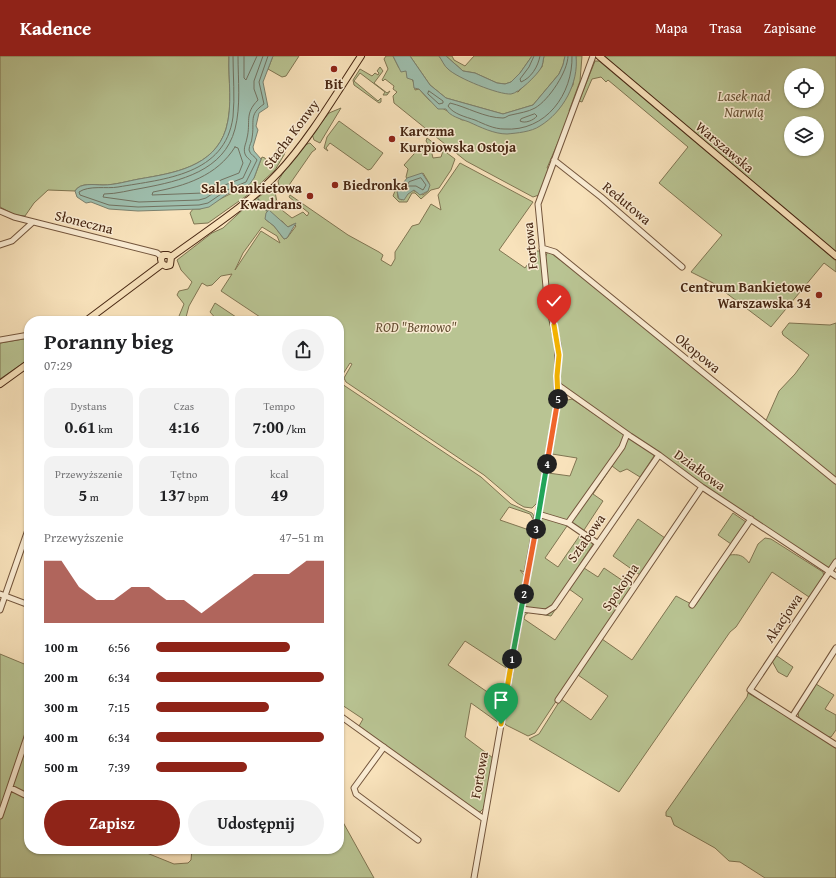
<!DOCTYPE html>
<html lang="pl">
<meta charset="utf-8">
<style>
body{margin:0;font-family:"Gentium Book Plus",serif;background:#f2f2f2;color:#202124;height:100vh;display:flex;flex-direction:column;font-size:15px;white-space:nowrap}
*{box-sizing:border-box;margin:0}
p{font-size:13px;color:#757577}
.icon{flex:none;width:22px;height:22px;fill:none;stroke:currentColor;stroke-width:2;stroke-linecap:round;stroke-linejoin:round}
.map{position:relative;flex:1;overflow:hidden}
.sheet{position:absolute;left:24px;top:260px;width:320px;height:538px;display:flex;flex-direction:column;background:#fff;border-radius:16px;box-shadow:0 1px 3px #0004}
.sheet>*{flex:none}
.fabs{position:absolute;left:784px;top:12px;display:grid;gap:8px}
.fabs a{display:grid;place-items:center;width:40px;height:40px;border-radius:50%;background:#fff;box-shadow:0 1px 3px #0004;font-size:20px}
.pin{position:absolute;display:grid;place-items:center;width:34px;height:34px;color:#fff;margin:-41px -17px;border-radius:50% 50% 50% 0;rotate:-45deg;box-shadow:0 0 4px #0007}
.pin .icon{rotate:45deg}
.km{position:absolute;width:20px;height:20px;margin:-10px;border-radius:50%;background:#222;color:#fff;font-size:11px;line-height:20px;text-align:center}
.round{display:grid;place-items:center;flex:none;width:42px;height:42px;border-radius:21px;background:#f2f2f2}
.overview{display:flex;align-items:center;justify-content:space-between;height:68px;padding:0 20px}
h1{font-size:22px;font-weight:800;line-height:30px}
.stats{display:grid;grid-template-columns:repeat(3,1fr);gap:6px;height:68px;padding:4px 20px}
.stats div{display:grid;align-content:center;border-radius:10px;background:#f2f2f2;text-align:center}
.stats b{font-size:17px;font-weight:800}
.stats small{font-size:11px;font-weight:400}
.stats p{font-size:11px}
.chart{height:112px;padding:8px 20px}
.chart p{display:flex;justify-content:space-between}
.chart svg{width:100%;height:72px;margin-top:4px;fill:#8f2418;opacity:.7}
.action{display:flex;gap:8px;margin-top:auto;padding:8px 20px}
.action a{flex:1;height:46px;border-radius:24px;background:#8f2418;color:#fff;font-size:16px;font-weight:800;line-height:46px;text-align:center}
.action a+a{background:#f2f2f2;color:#202124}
ul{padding:0 20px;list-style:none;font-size:13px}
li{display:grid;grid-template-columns:64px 48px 1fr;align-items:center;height:30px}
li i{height:10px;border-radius:5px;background:#8f2418}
header{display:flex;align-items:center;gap:24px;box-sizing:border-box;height:56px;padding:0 20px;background:#8f2418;color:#fff}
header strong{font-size:19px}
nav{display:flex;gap:22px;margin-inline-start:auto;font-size:14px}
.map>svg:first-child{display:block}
.green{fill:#b9c493;stroke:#807552;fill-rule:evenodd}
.water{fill:#9ebead;stroke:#7b816f}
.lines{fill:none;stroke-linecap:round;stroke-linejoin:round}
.shore{stroke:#727260;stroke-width:1}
.stream{stroke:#7b816f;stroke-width:1.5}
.minor-casing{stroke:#73553c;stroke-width:7}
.major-casing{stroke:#472612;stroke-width:8}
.minor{stroke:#faecd3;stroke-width:5}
.major{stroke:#f8e2bb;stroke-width:6}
.split-1-casing{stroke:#fff;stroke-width:8}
.split-2-casing{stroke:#fff;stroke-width:8}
.split-3-casing{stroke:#fff;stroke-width:8}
.split-4-casing{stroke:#fff;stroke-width:8}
.split-5-casing{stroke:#fff;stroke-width:8}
.split-6-casing{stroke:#fff;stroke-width:8}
.split-1{stroke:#f5b400;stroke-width:5}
.split-2{stroke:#22a559;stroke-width:5}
.split-3{stroke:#f0652b;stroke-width:5}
.split-4{stroke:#22a559;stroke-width:5}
.split-5{stroke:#f0652b;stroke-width:5}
.split-6{stroke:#f5b400;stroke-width:5}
.poi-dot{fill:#8f2418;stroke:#faecd3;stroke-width:1.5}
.labels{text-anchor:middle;stroke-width:3;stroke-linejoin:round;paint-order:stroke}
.poi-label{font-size:14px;font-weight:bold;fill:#472612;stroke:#faecd3;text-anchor:start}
.park-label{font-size:14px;font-style:italic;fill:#644e32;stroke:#faecd3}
.street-label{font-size:14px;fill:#472612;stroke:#faecd3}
</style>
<header>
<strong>Kadence</strong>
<nav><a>Mapa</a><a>Trasa</a><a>Zapisane</a></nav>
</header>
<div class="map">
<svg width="836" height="822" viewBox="0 0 836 822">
<rect width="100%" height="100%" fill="#f8e2bb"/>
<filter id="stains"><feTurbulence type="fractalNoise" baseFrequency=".005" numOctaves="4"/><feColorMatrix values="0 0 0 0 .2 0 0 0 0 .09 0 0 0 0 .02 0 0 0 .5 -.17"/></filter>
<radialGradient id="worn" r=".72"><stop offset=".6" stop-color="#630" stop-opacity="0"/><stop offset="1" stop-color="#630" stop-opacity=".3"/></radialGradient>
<path class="green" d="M0 0H229C228 24 233 49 226 73 214 111 174 117 139 123 128 125 115 129 103 129 95 129 80 126 75 135L48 134 34 147 25 160 15 159 0 151Z
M273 0H299L286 20 282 21 268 13Z
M386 0H393L399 12 407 15 414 27 415 34 419 33 429 44 462 64 556 55 573 29 576 0H582L580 25 569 55 571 56 547 112 549 113 539 139 533 141 466 105 394 47 393 40 397 36 393 33 394 30 385 23 383 25 382 24 388 13 384 3Z
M410 0H439L448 13 518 36 542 11 544 0H565L563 9 559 18 533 49 503 58 446 42 430 29Z
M446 0H452L454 4 465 10 474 0H532L520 17 511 26 505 28 497 27 475 17 463 15Z
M604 0H836V196ZM791 19H817V45H791ZM791 67H817V93H791Z
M595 5H599L836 205V216L824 207 771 271 713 227 691 216 722 179 659 127 688 91 608 24 606 26 601 21 592 23 582 46 579 45Z
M380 11 383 15 374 27 387 37 390 35 387 39H383L385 36 360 17 354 25 378 45 381 42V46L379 47 354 29 353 24 360 13 372 20 375 17 378 19 379 17 377 15Z
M341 52 320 87 314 84 312 78 329 57Z
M339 65 383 97 371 113 368 114 330 87 326 92 328 95 324 92 327 81Z
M427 82 455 103 451 114 439 132 431 134 421 143 415 137H412L407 146H399L393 140 395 135 397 134 398 142 402 144 412 134 423 139 428 135 429 127 423 117 409 126 406 121 408 113 404 109 423 88 431 94 433 102 441 101 443 95 438 94 437 95 430 91 426 85Z
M310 87 316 93 312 96 287 132 279 130 278 125C283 117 301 88 310 87Z
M277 93 285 96 284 99 275 114 249 138 208 167 194 168 190 157 193 153H200L236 135 254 122 262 101 265 102 267 107H272Z
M460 107 533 146 499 194 525 212 537 195H541L557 306 554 323 552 368 538 445 536 448 532 452 524 451 517 447 484 419 346 326 344 322 352 308 350 307 343 318 339 315V265H266L221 235 232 218 221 220 212 229 207 230 202 227 189 250 185 265H177L184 248 177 239 179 235 188 233 192 226 181 214 177 204 212 177 223 172 250 147 270 133 275 136 278 151 292 162 303 156 307 160 309 157 289 141 290 139 348 179 379 196 383 199 381 204 391 210 395 203V196L412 170 419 168 431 148 441 154 438 139ZM265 163 282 165 288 171 294 168 296 170 287 182 284 183 274 170ZM262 171 277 180 280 187 261 175 235 214 243 197Z
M548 195 572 213 764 369 779 335 795 318 809 299 783 279 782 276 789 267 830 269 836 267V504L828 512 699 427 562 330 559 320 561 288 550 242 545 202Z
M215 247 242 265H218L210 256Z
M29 282V303L0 323V287Z
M339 326 481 421 511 448 532 457 534 460 533 463 530 458 509 451 500 464 532 475 524 516 520 514 524 519 508 613 465 585 448 609 502 646 499 667 471 647 465 681 493 702 484 752 480 756 474 755 359 670 363 663 339 647Z
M572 343 654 398V400L640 421 627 413 620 416 612 410 593 438 603 445 584 474V476L540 456 548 417 570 420 577 402 552 398V396L559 346Z
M733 457 746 466 731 488 718 479Z
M540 460 566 468 567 470 545 502 558 511 580 479H582L593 486V488L553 550C546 554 530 556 524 548Z
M638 463 665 482 640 519 613 500Z
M765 482 771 483 823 516 824 521 809 541 772 516 736 571 730 576 619 736 529 683 539 678 561 643 591 664 608 640 578 619 602 583 632 604 676 540 695 550 729 499C739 498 743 499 749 507L758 488Z
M584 512 598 521 604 512 632 531 535 677 528 680 506 669 504 666 523 556H551ZM569 533 583 543 555 584 524 563 525 559 529 556 551 560Z
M0 598 29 610V793H137L174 808 188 807 191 804 192 793H339V759L374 822H0Z
M777 600 793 611 787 621 778 616 772 605 773 602Z
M816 628 834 639 825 653 836 659V674L831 681H828L799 662 798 657Z
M748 637 836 690V822H765L740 806 729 805 715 792 674 769 671 761 666 760V756L747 641Z"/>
<path class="water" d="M229 0H273L263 26 268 51 259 57 256 70 258 74 253 91 254 95 261 103 254 122 249 129 229 137 209 151 200 153 138 155 109 153 91 146 86 147 77 141 75 135C80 126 95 129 103 129 115 129 128 125 139 123 174 117 214 111 226 73 233 49 228 24 229 0Z
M393 0H410L430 29 446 42 503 58 533 49 559 18 563 9 565 0H576C579 27 563 56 540 70 531 76 517 77 507 78 494 78 480 71 469 66 461 63 449 60 446 53H438L419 33 414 32 413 24 407 22 406 15 401 16Z
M439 0H446L463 15 475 17 497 27 505 28 511 26 520 17 532 0H544C543 4 543 9 541 12 537 19 519 37 511 38 499 39 457 22 448 13 444 10 442 4 439 0Z
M422 117 430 129 428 135 420 139 414 134 408 138 404 144 399 143 397 135 407 122Z
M269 154 288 171 296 167 287 182 284 183 274 170 265 163 266 157Z"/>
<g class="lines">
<path class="shore" d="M233 0C233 20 235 41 233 61 225 119 165 123 118 131 107 133 89 129 79 136L80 139 109 149 138 151 199 149 208 147 227 134 246 126 257 104C255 100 250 99 249 94 249 89 252 86 252 82 255 65 248 59 264 48L259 26 268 0
M238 0C238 24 241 50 235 73 224 115 180 125 143 132 130 134 117 138 104 138L103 141 139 146 199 144 206 142 225 129 243 122 251 105C249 103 246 101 245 98 243 92 246 88 247 82 251 66 244 58 258 44L254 33V25L263 0
M244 0V22L246 24 257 0
M534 0 529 11 520 23 521 26C531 22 538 11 540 0
M568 0C568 15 549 44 535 52 528 56 519 57 511 59 508 59 506 62 503 62 485 62 467 51 450 47L448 50C453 58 466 61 475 64 484 68 494 73 504 73 546 76 573 38 572 0
M429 35 443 45V47L439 48 428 38Z
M535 58 537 60C534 64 525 68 520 65L521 63Z
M235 91 238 92 243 107 239 117 221 124 203 137 152 139 153 136C185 130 217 120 235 91Z
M421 122 426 129 423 134 416 130H407L409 126Z"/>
<path class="stream" d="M249 129 252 134
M258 143 267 155"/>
<g class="minor-casing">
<path id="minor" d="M554 104 601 141 682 211
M0 155 14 161 157 197 162 201
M0 189 12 185 33 166
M542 192 555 196 836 425
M0 284 29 279
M558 329 630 380 659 399 702 431 836 520
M538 458 568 467 597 487
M568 467 622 391 627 378
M836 506 750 634 836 689
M0 538 29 549
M692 549 751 463
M521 553 546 556 554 551 659 399
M0 554 29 471
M558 644 702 431
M339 659 484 763
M792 661 836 592
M384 691 354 732 356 738 418 784
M11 732 29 741
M0 760 29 675
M474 822 559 339 557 325 558 291 547 241 538 148 593 0"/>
</g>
<g class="major-casing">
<path id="major" d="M599 0 836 200
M171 201C205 176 249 148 278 117 309 84 336 38 361 0
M162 208 161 203 163 199H168L171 201
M162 208 166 210 170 209 171 201
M86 265 162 208
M0 328 29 307"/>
</g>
<use href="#minor" class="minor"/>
<use href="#major" class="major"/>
</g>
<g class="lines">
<g class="split-1-casing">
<path id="split-1" d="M501 668 512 603"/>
</g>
<g class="split-2-casing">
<path id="split-2" d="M512 603 524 538"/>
</g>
<g class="split-3-casing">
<path id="split-3" d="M524 538 536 473"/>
</g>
<g class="split-4-casing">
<path id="split-4" d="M536 473 547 408"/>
</g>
<g class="split-5-casing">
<path id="split-5" d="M547 408 558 343"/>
</g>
<g class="split-6-casing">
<path id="split-6" d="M554 269 559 299 557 320 558 343"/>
</g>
<use href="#split-1" class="split-1"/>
<use href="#split-2" class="split-2"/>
<use href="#split-3" class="split-3"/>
<use href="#split-4" class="split-4"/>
<use href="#split-5" class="split-5"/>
<use href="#split-6" class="split-6"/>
</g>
<g class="poi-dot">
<circle cx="334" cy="13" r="4"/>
<circle cx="392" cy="83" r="4"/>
<circle cx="335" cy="129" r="4"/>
<circle cx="310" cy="140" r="4"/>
<circle cx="819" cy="239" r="4"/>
</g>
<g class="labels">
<g class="poi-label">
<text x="334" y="33" text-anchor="middle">Bit</text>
<text x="400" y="80">Karczma<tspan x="400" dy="16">Kurpiowska Ostoja</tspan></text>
<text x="343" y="134">Biedronka</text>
<text x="302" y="137" text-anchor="end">Sala bankietowa<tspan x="302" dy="16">Kwadrans</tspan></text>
<text x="811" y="236" text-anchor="end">Centrum Bankietowe<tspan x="811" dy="16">Warszawska 34</tspan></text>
</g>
<g class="park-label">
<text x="744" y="45">Lasek nad<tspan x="744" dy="16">Narwią</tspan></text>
<text x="416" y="276">ROD "Bemowo"</text>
</g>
<g class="street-label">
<text transform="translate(291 78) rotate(-53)" y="5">Stacha Konwy</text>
<text transform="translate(725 91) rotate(40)" y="5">Warszawska</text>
<text transform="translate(627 147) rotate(40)" y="5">Redutowa</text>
<text transform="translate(84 166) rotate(14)" y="5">Słoneczna</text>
<text transform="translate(530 190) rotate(-96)" y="5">Fortowa</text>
<text transform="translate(698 297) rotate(39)" y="5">Okopowa</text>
<text transform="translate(700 414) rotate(36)" y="5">Działkowa</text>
<text transform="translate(586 482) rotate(-55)" y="5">Sztabowa</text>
<text transform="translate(620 531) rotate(-56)" y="5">Spokojna</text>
<text transform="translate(783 562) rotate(-56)" y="5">Akacjowa</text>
<text transform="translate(479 719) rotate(-80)" y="5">Fortowa</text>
</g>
</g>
<rect width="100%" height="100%" filter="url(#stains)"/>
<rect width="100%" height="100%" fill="url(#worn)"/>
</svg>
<div class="fabs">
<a><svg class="icon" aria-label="locate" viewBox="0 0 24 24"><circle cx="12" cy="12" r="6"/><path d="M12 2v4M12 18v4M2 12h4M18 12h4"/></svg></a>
<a><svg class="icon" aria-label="layers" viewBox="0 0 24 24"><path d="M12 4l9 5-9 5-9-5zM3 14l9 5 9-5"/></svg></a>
</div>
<div class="pin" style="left:501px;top:668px;background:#1e9e55"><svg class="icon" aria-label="arrive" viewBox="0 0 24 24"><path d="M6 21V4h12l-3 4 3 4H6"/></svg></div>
<div class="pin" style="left:554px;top:269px;background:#d93025"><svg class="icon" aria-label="check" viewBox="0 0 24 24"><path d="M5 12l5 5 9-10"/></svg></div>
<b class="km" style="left:512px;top:603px">1</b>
<b class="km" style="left:524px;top:538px">2</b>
<b class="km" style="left:536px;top:473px">3</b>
<b class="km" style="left:547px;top:408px">4</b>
<b class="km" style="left:558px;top:343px">5</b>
<section class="sheet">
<div class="overview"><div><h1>Poranny bieg</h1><p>07:29</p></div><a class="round"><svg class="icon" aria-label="share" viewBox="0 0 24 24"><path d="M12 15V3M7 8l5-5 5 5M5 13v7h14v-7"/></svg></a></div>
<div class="stats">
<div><p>Dystans</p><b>0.61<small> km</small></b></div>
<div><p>Czas</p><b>4:16</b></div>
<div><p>Tempo</p><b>7:00<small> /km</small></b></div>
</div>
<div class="stats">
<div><p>Przewyższenie</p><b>5<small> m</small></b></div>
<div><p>Tętno</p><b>137<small> bpm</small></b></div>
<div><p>kcal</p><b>49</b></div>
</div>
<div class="chart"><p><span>Przewyższenie</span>47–51 m</p>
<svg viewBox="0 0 160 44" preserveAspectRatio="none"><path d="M0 44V6L10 6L20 22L30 30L40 30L50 22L60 22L70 30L80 30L90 38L100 30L110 22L120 14L130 14L140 14L150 6L160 6V44z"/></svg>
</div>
<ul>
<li><b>100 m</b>6:56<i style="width:80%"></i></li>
<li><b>200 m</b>6:34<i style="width:100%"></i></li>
<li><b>300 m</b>7:15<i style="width:67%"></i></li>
<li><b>400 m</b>6:34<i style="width:100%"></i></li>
<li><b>500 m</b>7:39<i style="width:54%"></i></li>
</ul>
<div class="action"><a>Zapisz</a><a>Udostępnij</a></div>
</section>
</div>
